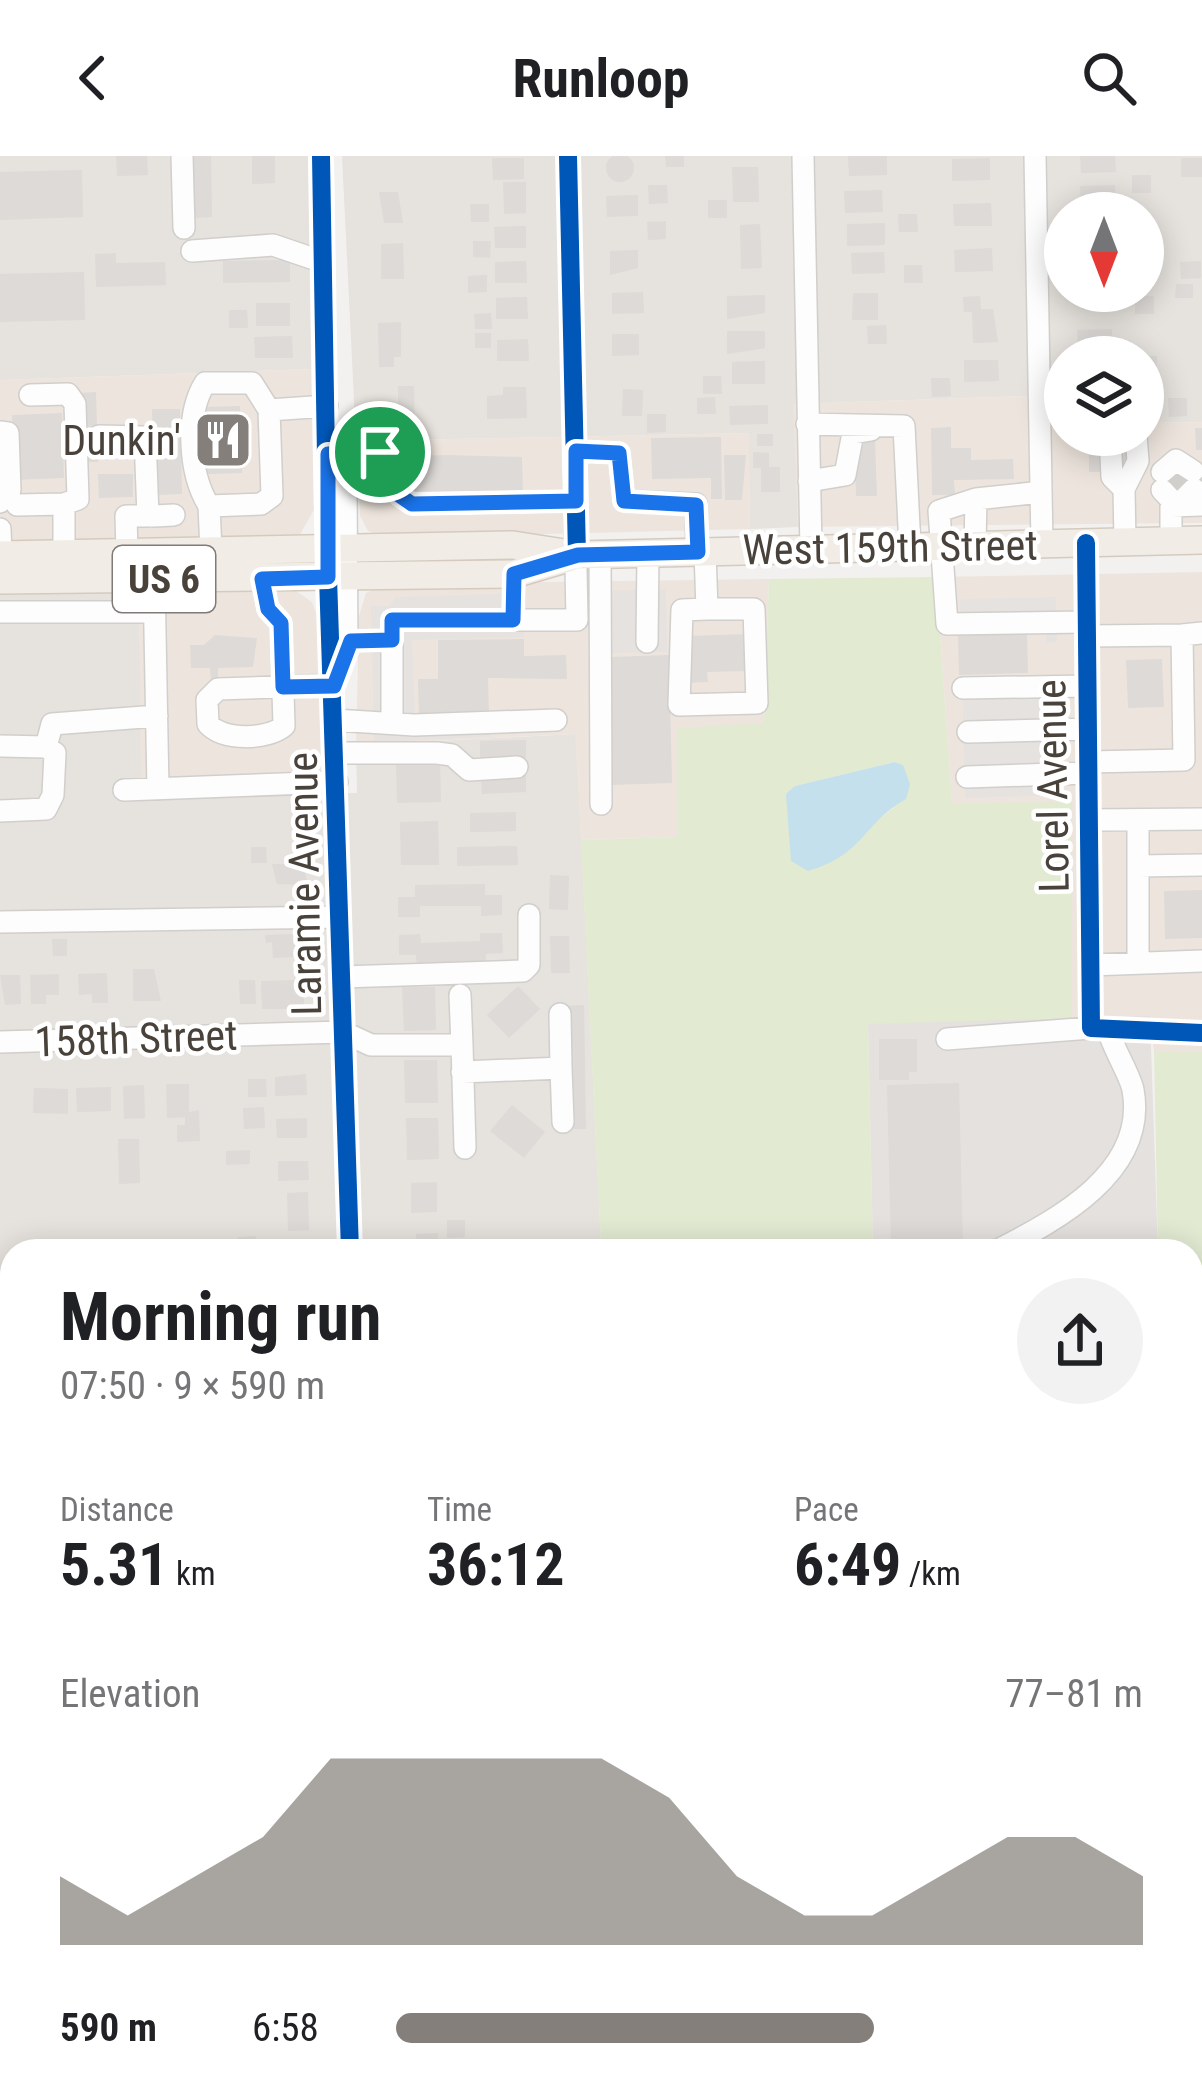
<!DOCTYPE html>
<meta charset="utf-8">
<style>
body{margin:0;font-family:"Roboto Condensed",sans-serif;background:#f2f2f2;color:#202124;height:100vh;display:flex;flex-direction:column;font-size:45px;white-space:nowrap}
*{box-sizing:border-box;margin:0}
p{font-size:39px;color:#757577}
.icon{flex:none;width:66px;height:66px;fill:none;stroke:currentColor;stroke-width:2;stroke-linecap:round;stroke-linejoin:round}
.map{position:relative;flex:1;overflow:hidden}
.details{position:absolute;left:0px;top:1083px;width:1203px;height:861px;display:flex;flex-direction:column;background:#fff;border-radius:36px 36px 0 0;box-shadow:0 6px 30px #0003}
.details>*{flex:none}
.needle{width:78px;rotate:180deg}
.buttons{position:absolute;left:1044px;top:36px;display:grid;gap:24px}
.buttons a{display:grid;place-items:center;width:120px;height:120px;border-radius:50%;background:#fff;box-shadow:0 6px 30px #0003;font-size:60px}
.pin{position:absolute;display:grid;place-items:center;width:102px;height:102px;color:#fff;margin:-51px;border:6px solid #fff;border-radius:50%;box-shadow:0 3px 12px #0007}
.round{display:grid;place-items:center;flex:none;width:126px;height:126px;border-radius:63px;background:#f2f2f2}
.headline{display:flex;align-items:center;justify-content:space-between;height:204px;padding:0 60px}
h1{font-size:66px;font-weight:700;line-height:90px}
.metrics{display:grid;grid-template-columns:repeat(3,1fr);gap:18px;height:204px;padding:12px 60px}
.metrics div{display:grid;align-content:center}
.metrics b{font-size:60px;font-weight:700}
.metrics small{font-size:33px;font-weight:400}
.metrics p{font-size:33px}
.chart{height:336px;padding:24px 60px}
.chart p{display:flex;justify-content:space-between}
.chart svg{width:100%;height:216px;margin-top:12px;fill:#847f7a;opacity:.7}
ul{padding:0 60px;list-style:none;font-size:39px}
li{display:grid;grid-template-columns:192px 144px 1fr;align-items:center;height:90px}
li i{height:30px;border-radius:15px;background:#847f7a}
header{display:flex;justify-content:space-between;align-items:center;height:156px;padding:0 60px;background:#fff;font-size:54px;font-weight:700}
.map>svg:first-child{display:block}
.residential{fill:#e6e2dd;fill-rule:evenodd}
.commercial{fill:#ede5dd}
.industrial{fill:#e5e1df}
.green{fill:#e2ead2;fill-rule:evenodd}
.parking{fill:#e5e2e0}
.water{fill:#c4e0ec}
.building{fill:#dddad7}
.lines{fill:none;stroke-linecap:round;stroke-linejoin:round}
.minor-tunnel{stroke:#d1cecb;stroke-width:21;stroke-dasharray:21 10;stroke-linecap:butt}
.minor-casing{stroke:#d1cfcc;stroke-width:24}
.major-casing{stroke:#d4cbbe;stroke-width:30}
.minor{stroke:#fdfdfd;stroke-width:21}
.major{stroke:#f1ede6;stroke-width:27}
.cycleway-casing{stroke:#fff;stroke-width:26}
.cycleway{stroke:#0057b8;stroke-width:18}
.route-casing{stroke:#fff;stroke-width:24}
.route{stroke:#1a73e8;stroke-width:15}
.labels{text-anchor:middle;stroke-width:9;stroke-linejoin:round;paint-order:stroke}
.shield{fill:#fff;stroke:#807b76;stroke-width:3}
.shield-label{font-size:39px;font-weight:bold;fill:#49423b}
.poi-label{font-size:42px;fill:#49423b;stroke:#fff;text-anchor:end}
.street-label{font-size:42px;fill:#49423b;stroke:#fff}
</style>
<header><svg class="icon" aria-label="back" viewBox="0 0 24 24"><path d="M15 5l-7 7 7 7"/></svg>Runloop<svg class="icon" aria-label="search" viewBox="0 0 24 24"><circle cx="10" cy="10" r="6"/><path d="M15 15l6 6"/></svg></header>
<div class="map">
<svg width="1202" height="1942" viewBox="0 0 1202 1942">
<rect width="100%" height="100%" fill="#f3f1ef"/>
<path class="residential" d="M0 0H308L311 213 0 224Z
M342 0H1202V266L1143 267V201H1065V269H1056L1053 239 794 248 798 371 750 373 748 277 356 285ZM1065 57H1143V135H1065Z
M0 435H139L142 640 357 637 356 589 576 578 601 1088 785 1083 786 1095H12V1932H359V1942H0Z
M1202 1360V1942H389V1932H1191V1361Z"/>
<path class="commercial" d="M311 213 314 354 298 382 0 391V224Z
M1054 239 1056 269H1065V279H1143V267L1202 266V367L798 371 793 248Z
M749 277 750 373 386 382 368 375 360 360 356 285Z
M1202 416V896H1154L1150 861 1072 862V647H952L936 421Z
M769 423 764 568 678 681 581 684 575 578 356 589 359 460 366 437 386 428Z
M292 432 312 446 318 462 323 638 141 640 139 435Z"/>
<path class="industrial" d="M1150 860 1158 1095H873L868 867Z"/>
<path class="green" d="M936 421 952 647 1072 646V862L868 868 873 1095H786L785 1083 601 1088 581 684 678 681 677 572 764 567 769 423ZM895 606 903 609 906 642 870 670 795 630Z
M1154 896H1202V1311H1191V1095H1158Z"/>
<path class="parking" d="M666 433 667 496 606 497 605 435Z
M523 437 524 481 412 484 415 560 489 559 490 581 374 586 371 450H390L396 441Z
M1056 441 1057 486 1046 487V475H960V443Z
M1058 521 1061 639 965 642 962 524Z"/>
<path class="water" d="M895 606 903 609 910 628 906 643C861 669 865 698 808 715L791 705 786 638 795 630Z"/>
<path class="building" d="M606 12a14 14 0 1 1 28 0a14 14 0 1 1-28 0Z
M116 0H147L148 19 117 20Z
M188 0H211L212 61 189 62Z
M252 0H275V27L252 28Z
M665 0H684V11H666Z
M848 0H887V19L849 20Z
M1080 0H1115L1116 16 1081 17Z
M492 2H524V23L493 24Z
M990 2V24L952 25V3Z
M1181 2H1202V21H1181Z
M732 11H758L759 46H733Z
M82 14 83 61 0 64V16Z
M1132 19H1151V37H1132Z
M503 26H526V57L504 58Z
M648 29H667L668 47 649 48Z
M1115 29 1116 51 1081 52 1080 30Z
M882 34 883 56 845 57 844 35Z
M379 36H398L403 67H384Z
M638 39V60L607 61 606 40Z
M708 44H727V62H708Z
M991 47 992 70H954L953 48Z
M470 48H489V66H471Z
M898 58H917L918 76H899Z
M666 65V83L648 84 647 66Z
M885 67V89L847 90V68Z
M760 68 762 112 741 113 740 69Z
M526 70V92H495L494 71Z
M473 85H491L490 102 473 101Z
M403 87 404 123H381V88Z
M992 92 993 115 955 116 954 94Z
M638 94V112L610 119V95Z
M884 96 885 117 852 118 851 97Z
M116 97V107L165 106 166 129 96 131 95 98Z
M290 104V126L223 127V105Z
M526 105 527 127H495V106Z
M1201 105V122L1181 123 1180 106Z
M904 109H922L923 127H904Z
M84 116 85 164 0 166V118Z
M487 119V136L468 137V120Z
M1176 128H1193V142H1175Z
M1081 135H1116V152L1082 153Z
M643 136 644 157 612 158V137Z
M853 137H878V164H852Z
M765 139V157L727 163V140Z
M980 140 981 153H993L998 186 973 187 972 156H964L963 141Z
M1135 140H1154V158H1135Z
M527 141 528 163H496V142Z
M256 147H290V170H256Z
M229 154H247L248 172H229Z
M491 157 492 173H475L474 158Z
M401 166V201H394V211H379L378 167Z
M886 169 887 188H868L867 170Z
M1112 173V190L1078 191 1077 174Z
M727 175H765V192L727 198Z
M475 177H491V192H475Z
M612 178H639V199L612 200Z
M292 180 293 202H255L254 181Z
M528 183 529 205H497V184Z
M1143 200H1157V227H1143Z
M964 204H998L999 225 964 226Z
M765 205V228H732V206Z
M703 220H721L722 238H703Z
M931 222H950L951 240 932 241Z
M398 230H414L415 279H383L382 255H398Z
M503 231H526L527 262 487 263V240L503 239Z
M623 233 643 234 642 260H622Z
M96 236 98 306H81L79 237Z
M715 241 716 258H697V242Z
M1168 242H1187V260L1169 261Z
M768 249V268L730 269 729 250Z
M240 250 242 317 206 318 204 251Z
M152 253H180L182 338 154 339Z
M62 257 64 322 14 324 12 259Z
M647 258H666V276L647 277Z
M951 271V292H971V304L1013 303 1014 323 954 324 955 339H932L931 272Z
M1195 272H1202V294H1196Z
M757 278H773V290H757Z
M1113 279H1128L1130 315H1114Z
M721 281 722 343H711V322L652 323 651 282Z
M875 283 877 340H856L854 284Z
M753 296 769 297V311H780V336H761V312H753Z
M448 299 522 301 523 337 406 339 405 300Z
M724 299H746L742 344H725Z
M1089 299H1101V316H1089Z
M1200 313 1201 333H1159V314Z
M98 318H133V341L99 342Z
M1027 477 1028 517 959 519 958 479Z
M749 478 750 515 707 516 708 526 686 527 685 480Z
M215 479 257 482 253 511 218 512V526L211 527 210 512H191L190 489H204Z
M524 483V500L566 499 567 523 488 522 489 558 419 559 418 523H438V484Z
M669 499 672 627 612 629 609 501Z
M1162 503 1164 551 1128 552 1126 504Z
M526 584V602L480 603V585Z
M396 604H440L441 646 397 647Z
M526 618V636L482 638 481 619Z
M516 656V675L470 676V657Z
M438 665 439 709H401L400 666Z
M517 690 518 709 457 710V691Z
M251 691H266L267 707H251Z
M272 708H303L308 729 277 728Z
M550 719 569 720 568 754 549 753Z
M485 728V739H502V759L481 760V750H420V761H398V741H415V729Z
M1202 734V782L1165 783 1164 735Z
M480 777H502L503 797 486 798V808L417 810 416 799H399V779L420 778 421 787 480 785Z
M294 778 295 801 273 802 272 786 266 787 265 779Z
M550 780H569L570 817H551Z
M52 783H67V800H53Z
M133 813H154L161 845H133Z
M107 817 108 847H92V838L79 839 78 818Z
M59 818V839H46V848H31L30 819Z
M0 819H20L21 848 5 849Z
M239 824H255L256 848H240Z
M304 824V853H262L261 825Z
M518 830 540 853 509 882 487 859Z
M402 831H435L436 874 404 875Z
M584 849 586 973H569L567 850Z
M879 883H917V916H909V924H879Z
M404 904H437L438 947H405Z
M306 918 307 939 275 940V921Z
M248 923H266L267 941H248Z
M959 927 963 1090 891 1091 887 929Z
M166 928H189V956L199 954 200 985 177 986V969H185V961L167 962Z
M144 929 145 962 124 963 123 930Z
M111 931V955L77 956 76 932Z
M34 932 68 933V958L33 957Z
M512 949 545 976 524 1002 490 975Z
M264 951 265 972 244 973 243 952Z
M307 962V982H277L276 963Z
M406 962H438L439 1003 407 1004Z
M118 983H139L140 1027 119 1028Z
M250 994V1008L226 1009V995Z
M278 1005H308L309 1024 278 1025Z
M437 1026V1056L411 1057V1027Z
M308 1036 309 1074 288 1075 287 1037Z
M447 1064H465V1081L447 1082Z
M438 1077 439 1095H416V1078Z
M256 1080 257 1095H238V1081Z
M0 1406H12V1444L0 1445Z
M12 1875V1894L0 1895V1876Z
M16 1932H33L32 1942H16Z
M901 1932H921L922 1942H901Z
M1026 1932H1070V1940L1026 1941Z
M1168 1932H1187L1188 1942H1168Z
M813 1934V1942H790V1935Z"/>
<g class="lines">
<path class="minor-tunnel" d="M1176 315 1177 333"/>
<g class="minor-casing">
<path id="minor" d="M182 0 184 72
M321 0 328 421 350 1095
M803 0 811 393
M1035 0 1042 388
M192 95 273 89 323 106
M30 239 68 238 75 248 78 343 64 348V398
M807 268 904 270 910 391
M0 276 8 277 10 334 0 346
M1110 279 1112 321 1124 333
M99 280 145 281 148 360H126L127 397
M576 295 619 297 624 345 696 348 697 396
M328 298 388 297 399 339 413 348 576 345
M329 299 346 326 347 496
M1162 316 1176 304 1193 315
M809 325 845 319 853 277 871 274
M1162 334 1177 350 1194 333
M976 343 939 355 947 468 1087 466
M17 349 64 348
M209 350C189 318 185 259 205 227H252L269 254
M154 360 174 359
M0 373 1 399
M1171 384V350L1202 349
M1125 386 1124 333 1138 305 1136 279
M1086 387 1091 872
M975 389 976 343 1041 336
M211 395 209 350 261 348 272 340 269 254 327 250
M705 396 707 453H754L757 547 679 549 682 454 707 453
M600 398 601 648
M154 423 158 633
M262 423 268 453 281 467 284 570C267 584 224 585 208 568L207 544 218 533 334 529
M0 456H155
M513 464 514 418
M1087 480 1182 479
M392 484V567
M351 485 392 484V464H577L568 0
M647 486 648 397
M963 532 1087 530
M335 564 414 569 556 564
M968 576 1088 573
M0 590 46 591 55 597 53 639 46 653 0 655
M46 591 52 568 157 560
M336 597H437L452 599 469 614 517 611
M1088 606 1184 604 1182 479 1202 477
M967 621 1088 617
M124 634 337 626
M1089 664 1202 663
M1138 664V807
M1138 710 1202 709
M0 766 340 761
M1090 809 1202 805
M342 821 523 815 529 809V759
M460 839 462 889
M560 858 561 912
M947 883 1091 872 1202 877
M0 886 343 876 371 889H462L465 992
M462 916 561 912 563 966
M996 1095C1057 1064 1148 1016 1133 934 1131 921 1113 892 1108 874
M1191 1343 1202 1342
M0 1361 12 1360
M0 1832H12
M374 1932 375 1942
M849 1932V1942
M1107 1932V1942"/>
</g>
<g class="major-casing">
<path id="major" d="M0 399 513 389 577 399 1202 384
M0 424 514 418 568 402"/>
</g>
<use href="#minor" class="minor"/>
<use href="#major" class="major"/>
<g class="cycleway-casing">
<path id="cycleway" d="M321 0 328 421 350 1095
M568 0 577 399
M1086 387 1091 872 1202 877"/>
</g>
<use href="#cycleway" class="cycleway"/>
</g>
<g class="lines">
<g class="route-casing">
<path id="route" d="M576 295 619 297 624 345 696 349 698 396 578 399 514 418 513 464H392V484L351 485 334 530 283 531 281 467 268 453 262 423 328 421V298L388 297 399 339 412 348 576 345Z"/>
</g>
<use href="#route" class="route"/>
</g>
<defs>
<g id="restaurant-square" transform="scale(3)"><rect x="-9" y="-9" width="18" height="18" rx="4" fill="#847f7a" stroke="#fff"/><path d="M-5-6h1v4h1v-4h1v4h1v-4h1v5L-1.5 .5V6h-2V.5L-5-1ZM5-6V6H3V1.5H1.5Q1.5-4 5-6Z" fill="#fff"/></g>
</defs>
<g fill-rule="evenodd">
<use href="#restaurant-square" x="223" y="284"/>
</g>
<g class="labels">
<rect class="shield" x="113" y="390" width="102" height="66" rx="9"/>
<g class="shield-label">
<text x="164" y="437">US 6</text>
</g>
<g class="poi-label">
<text x="181" y="299">Dunkin'</text>
</g>
<g class="street-label">
<text transform="translate(890 391) rotate(-1)" y="15">West 159th Street</text>
<text transform="translate(1052 630) rotate(-91)" y="15">Lorel Avenue</text>
<text transform="translate(304 728) rotate(-91)" y="15">Laramie Avenue</text>
<text transform="translate(136 882) rotate(-2)" y="15">158th Street</text>
</g>
</g>
</svg>
<div class="buttons">
<a><svg class="needle" viewBox="-14 -14 28 28"><path d="M0-13l5 13h-10z" fill="#e53935"/><path d="M0 13l5-13h-10z" fill="#757577"/></svg></a>
<a><svg class="icon" aria-label="layers" viewBox="0 0 24 24"><path d="M12 4l9 5-9 5-9-5zM3 14l9 5 9-5"/></svg></a>
</div>
<div class="pin" style="left:380px;top:296px;background:#1e9e55"><svg class="icon" aria-label="arrive" viewBox="0 0 24 24"><path d="M6 21V4h12l-3 4 3 4H6"/></svg></div>
<section class="details">
<div class="headline"><div><h1>Morning run</h1><p>07:50 · 9 × 590 m</p></div><a class="round"><svg class="icon" aria-label="share" viewBox="0 0 24 24"><path d="M12 15V3M7 8l5-5 5 5M5 13v7h14v-7"/></svg></a></div>
<div class="metrics">
<div><p>Distance</p><b>5.31<small> km</small></b></div>
<div><p>Time</p><b>36:12</b></div>
<div><p>Pace</p><b>6:49<small> /km</small></b></div>
</div>
<div class="chart"><p><span>Elevation</span>77–81 m</p>
<svg viewBox="0 0 160 44" preserveAspectRatio="none"><path d="M0 44V30L10 38L20 30L30 22L40 6L50 6L60 6L70 6L80 6L90 14L100 30L110 38L120 38L130 30L140 22L150 22L160 30V44z"/></svg>
</div>
<ul>
<li><b>590 m</b>6:58<i style="width:64%"></i></li>
</ul>
</section>
</div>
